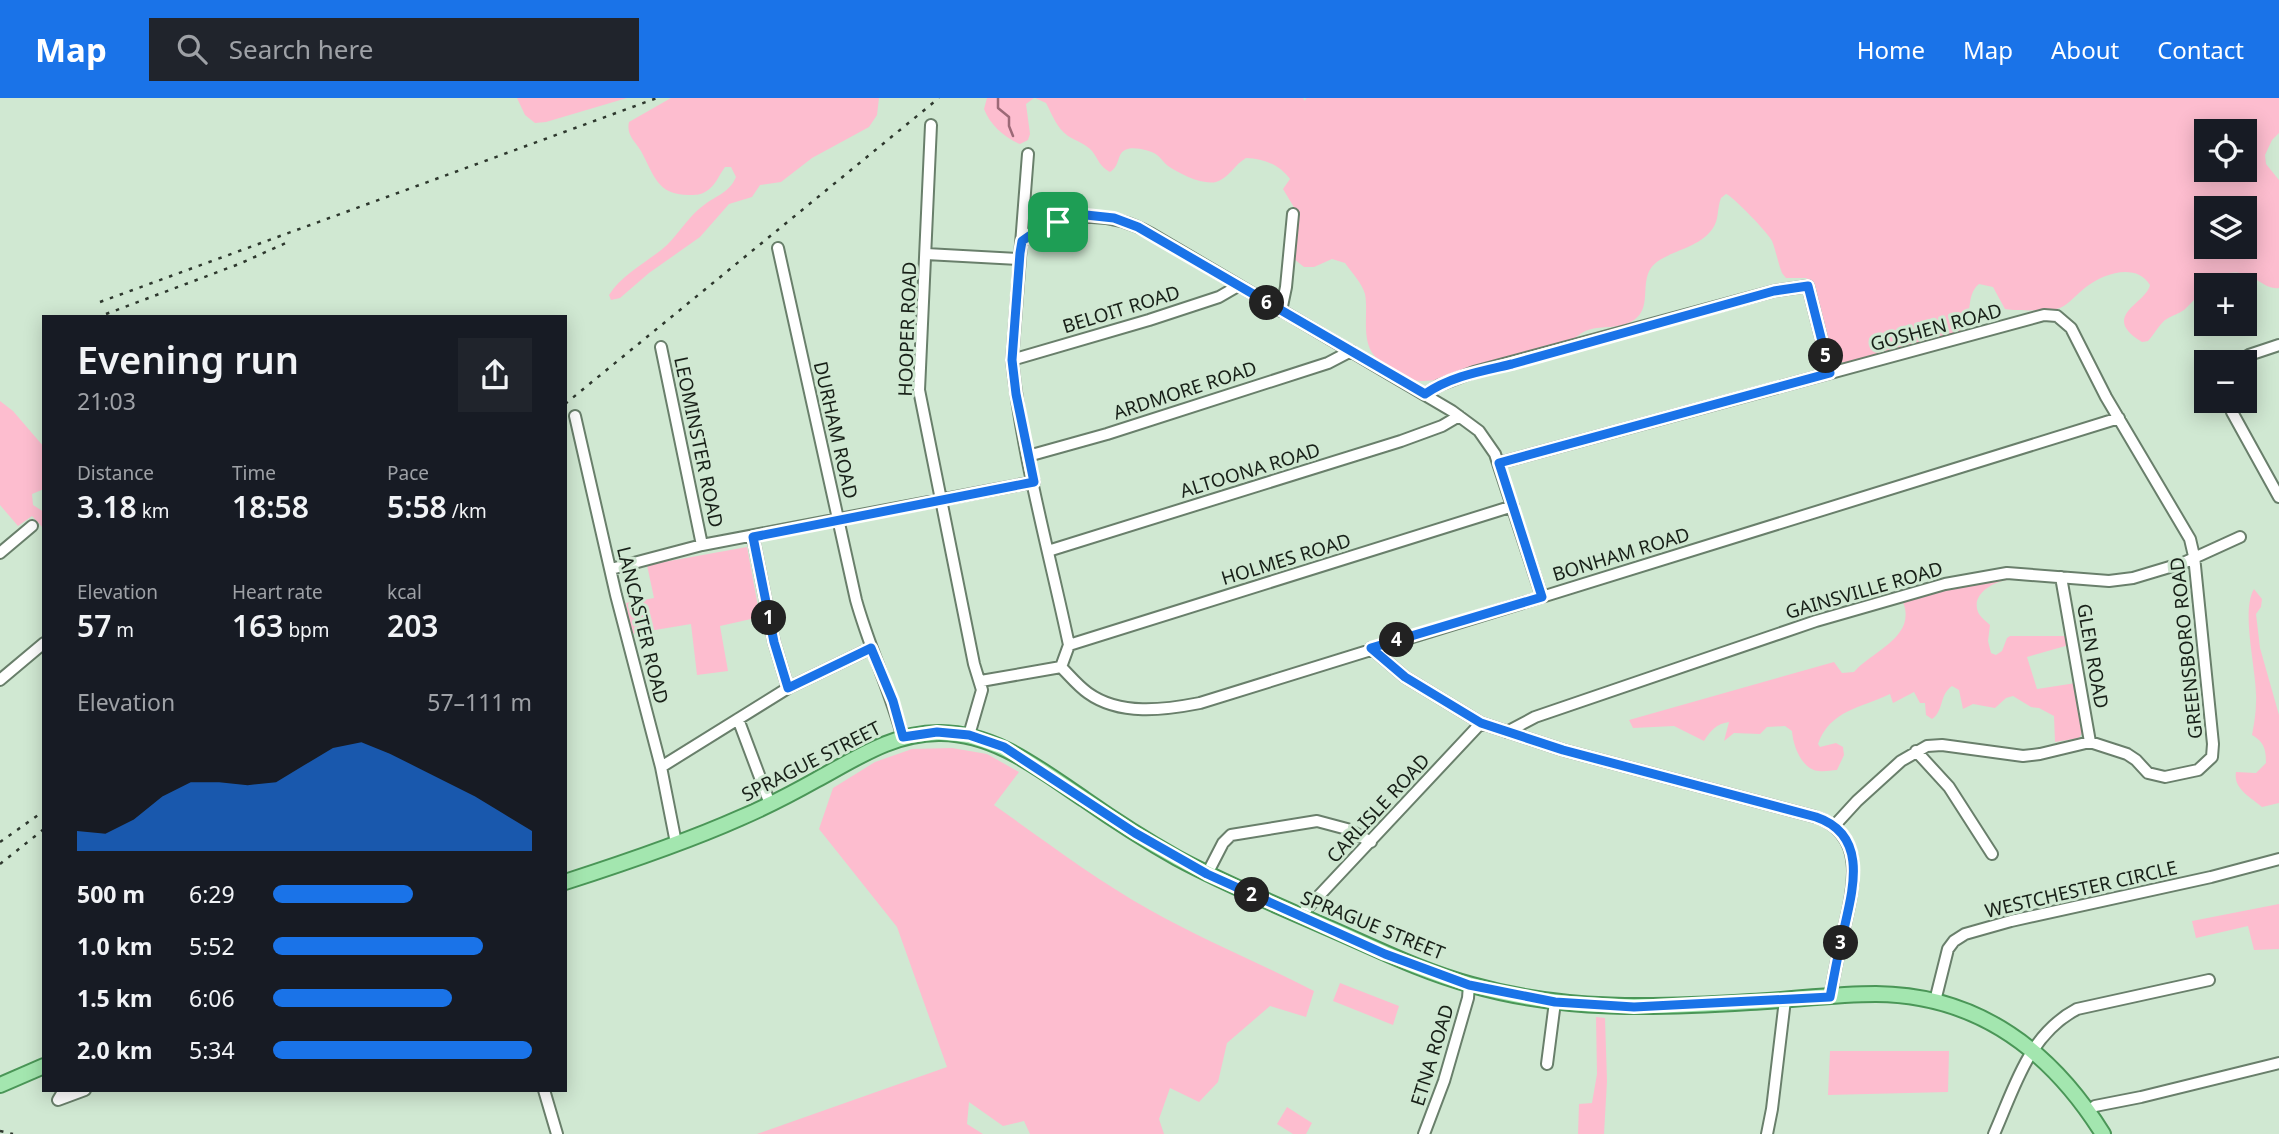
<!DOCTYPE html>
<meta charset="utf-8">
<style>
body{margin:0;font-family:"Noto Sans",sans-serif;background:#20242c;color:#f1f3f6;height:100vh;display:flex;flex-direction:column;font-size:26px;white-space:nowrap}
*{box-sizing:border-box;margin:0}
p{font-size:23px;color:#9ea1a6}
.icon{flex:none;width:38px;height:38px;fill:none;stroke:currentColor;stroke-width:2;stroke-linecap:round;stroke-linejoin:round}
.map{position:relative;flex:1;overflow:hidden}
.drawer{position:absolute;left:42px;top:217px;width:525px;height:777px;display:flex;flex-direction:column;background:#171b24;border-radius:0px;box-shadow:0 4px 18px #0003}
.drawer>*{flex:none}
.controls{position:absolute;left:2194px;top:21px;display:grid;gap:14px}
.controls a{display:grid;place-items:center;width:63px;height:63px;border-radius:0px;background:#171b24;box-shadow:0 4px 18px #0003;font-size:35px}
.pin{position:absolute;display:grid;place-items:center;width:60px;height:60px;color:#fff;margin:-30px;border-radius:14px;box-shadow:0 4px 10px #0006}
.km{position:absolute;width:35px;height:35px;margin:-18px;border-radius:50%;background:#222;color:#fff;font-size:19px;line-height:35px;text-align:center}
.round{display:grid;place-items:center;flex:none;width:74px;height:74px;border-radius:0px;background:#20242c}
.headline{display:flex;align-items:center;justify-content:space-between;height:119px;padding:0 35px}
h1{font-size:38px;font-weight:600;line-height:52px}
.stats{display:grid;grid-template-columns:repeat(3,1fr);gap:10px;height:119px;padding:7px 35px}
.stats div{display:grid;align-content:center}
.stats b{font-size:30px;font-weight:600}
.stats small{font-size:19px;font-weight:400}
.stats p{font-size:19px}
.chart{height:196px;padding:14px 35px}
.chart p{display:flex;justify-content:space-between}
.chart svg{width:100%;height:126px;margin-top:7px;fill:#1a73e8;opacity:.7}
ul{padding:0 35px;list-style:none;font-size:23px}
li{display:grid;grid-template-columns:112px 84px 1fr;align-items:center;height:52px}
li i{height:18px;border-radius:9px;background:#1a73e8}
header{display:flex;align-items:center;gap:42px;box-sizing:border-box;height:98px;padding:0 35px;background:#1a73e8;color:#fff}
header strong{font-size:33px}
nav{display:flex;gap:38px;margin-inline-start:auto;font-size:24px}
.search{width:490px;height:63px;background:#20242c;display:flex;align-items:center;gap:18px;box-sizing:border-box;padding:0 24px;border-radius:0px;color:#9ea1a6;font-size:26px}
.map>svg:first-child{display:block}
.green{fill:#fdbdcf;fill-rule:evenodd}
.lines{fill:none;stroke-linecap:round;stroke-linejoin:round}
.stream{stroke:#9c6977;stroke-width:2.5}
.minor-casing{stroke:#697f6b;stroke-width:14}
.major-casing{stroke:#4a9657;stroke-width:18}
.minor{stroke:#fff;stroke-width:10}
.major{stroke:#a3e6af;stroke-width:14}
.rail{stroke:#2e382e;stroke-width:2.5;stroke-dasharray:3.5 7;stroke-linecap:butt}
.route-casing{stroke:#fff;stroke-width:14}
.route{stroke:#1a73e8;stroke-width:9}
.labels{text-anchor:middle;stroke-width:6;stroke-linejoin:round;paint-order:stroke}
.street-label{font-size:19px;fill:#182018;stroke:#d0e8d2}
</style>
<header>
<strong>Map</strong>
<div class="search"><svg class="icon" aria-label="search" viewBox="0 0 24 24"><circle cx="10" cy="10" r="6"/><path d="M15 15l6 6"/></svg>Search here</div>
<nav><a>Home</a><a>Map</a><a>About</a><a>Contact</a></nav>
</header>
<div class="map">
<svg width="2279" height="1036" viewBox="0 0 2279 1036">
<rect width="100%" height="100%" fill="#d0e8d2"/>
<path class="green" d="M517 0H627L546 24 535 25 525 17Z
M671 0H879L877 17 869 29 812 60 781 84 760 87 752 99 729 106 700 139 649 175 620 200 611 202 609 197C623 175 648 164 667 147 680 134 689 118 704 107 717 97 729 95 736 79L731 69H725C719 77 715 89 705 94 700 97 695 97 689 97 657 97 654 77 641 53 635 43 626 37 629 24Z
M987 0H1034L1026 6 1030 36 1028 42 1020 46C1005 40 990 27 984 11Z
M1035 0H1303L1305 3 1306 0H2279V35L2272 42 2265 57 2266 66 2279 82V190C2264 192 2255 176 2240 175 2212 171 2202 197 2184 212 2178 216 2171 218 2165 222 2158 228 2154 237 2148 243L2142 244C2099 218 2146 206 2150 187 2136 164 2103 176 2086 189 2078 195 2069 206 2060 210 2052 213 2013 213 2005 211L1993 189 1979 186C1964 198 1975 221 1959 234L1852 265 1838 264 1831 254 1814 185 1806 180H1786L1782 175C1778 165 1776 153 1772 143 1769 136 1733 98 1726 96L1721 100C1717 110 1719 122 1713 130 1699 152 1663 153 1651 170 1640 186 1652 210 1634 222 1619 232 1603 227 1588 232 1581 234 1576 240 1570 243 1544 253 1515 259 1488 266 1468 272 1442 284 1421 283 1407 282 1390 270 1379 262 1359 247 1369 217 1365 196 1362 185 1352 175 1345 165L1332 161 1314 169H1304L1294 161V133L1298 116 1283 91 1290 81C1279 66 1264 61 1246 60 1235 66 1228 81 1216 84 1202 87 1180 76 1168 68 1164 65 1161 60 1157 57 1150 52 1132 48 1125 52 1116 57 1121 67 1110 74 1099 68 1099 62 1092 53 1086 46 1076 43 1068 38 1056 29 1053 18 1046 5ZM2207 33H2245V72H2207ZM2207 110H2245V149H2207Z
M0 303 13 313 44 349V391L32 396 33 407 44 414V431L32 418 18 428 0 407Z
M747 449 760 519 720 528 728 573 697 577 691 526 631 536 626 505 654 500 647 467Z
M1980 482H2007C1993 484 1971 496 1978 514 1980 519 1986 523 1990 527L1988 543 1991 555 1996 557 2002 553 2007 540 2010 538H2066L2069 547 2027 559 2037 591 2076 585 2084 632 2079 640 2055 644 2054 618 2039 610 2031 609 2013 598 2006 600 1995 610 1973 606 1963 611 1959 592 1952 588C1939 597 1944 613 1932 621L1926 617 1925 605H1920L1914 594 1893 605 1890 596C1861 610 1830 612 1818 646L1820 649 1836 645 1843 649 1844 657 1837 672C1831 672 1825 674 1819 673 1802 672 1793 648 1792 633L1785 628 1767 629 1760 636 1734 635 1724 643 1729 624C1716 626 1711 632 1704 643L1674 628 1633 630 1629 622 1834 564 1842 575 1854 574C1872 553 1917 539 1903 504Z
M2254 491 2262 501 2261 509 2256 516 2260 550 2279 617V705L2262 709C2251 699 2233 691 2236 674L2256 675 2266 665C2266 651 2264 644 2252 637 2254 626 2256 615 2256 604 2258 576 2240 514 2254 491Z
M952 650 987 656 1019 674 994 707C1045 743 1095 781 1150 812 1203 842 1260 865 1314 893L1306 919 1270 908 1227 945 1218 984 1199 1004 1170 990 1159 1021 1164 1036H1030L1024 1023 1003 1028 969 1004 967 1026 983 1036H757L947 969 897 829 819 731 833 690 875 664 912 651Z
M2279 806V851L2254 852 2248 828 2196 840 2192 823Z
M1340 885 1399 908 1393 927 1333 903Z
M1596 919 1605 920 1607 983 1604 1036H1578L1579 1006 1592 1005 1597 976Z
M1830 953H1949L1948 994 1828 997Z
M1287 1009 1312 1025 1306 1036H1293L1277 1026Z"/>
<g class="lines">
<path class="stream" d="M998 0V10L1009 19V28L1013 38"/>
<g class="minor-casing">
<path id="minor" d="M931 27 919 292 974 566 982 592 969 637
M1028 56 1012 262C1022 358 1049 453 1069 547L1061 569
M1022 143C1062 114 1107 111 1150 135L1452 313 1479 333 1495 356 1542 499
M778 150 856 502C869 549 890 592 903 640
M926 156 1019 161
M1281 213 1286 189 1293 116
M661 249 702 447
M1012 262 1149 222 1219 199 1238 188
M2237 264 2249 257 2279 247
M1425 296 1440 287 1474 274 1774 193 1808 188 1830 275
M2228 303 2232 314 2279 399
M575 318 616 497 661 669 676 745
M1028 358 1107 336 1328 265 1351 253
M1499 365 2044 217 2057 218 2071 230 2106 299 2190 441 2194 458 2213 646 2212 659 2198 672 2165 679 2148 675 2136 662 2127 656 2090 644 2040 656 2023 658 1942 647 1927 648 1901 663 1857 703 1835 727
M753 439 774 544 788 590
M1048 453 1401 343 1442 328 1459 318
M0 455 32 428
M611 471 702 447 1034 384
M2061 479 2090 644
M1069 547 1513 408
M1371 550 1405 579 1481 625 1563 652 1816 719C1871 738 1851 798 1842 840 1837 860 1834 879 1830 899
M1061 569C1070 578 1078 588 1088 595 1120 618 1164 612 1200 605L2119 320
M0 582 44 545
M981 583 1061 569
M738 621 770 706
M1507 634 1535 619 1816 523 1945 486 2007 475 2109 483 2133 480 2183 465 2240 439
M1916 653 1949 689 1992 756
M661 669 788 590 871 550
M1207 776 1223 745 1231 737 1317 723 1347 731 1371 744
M1300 818 1481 625
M1935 903 1948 851 1954 843 1965 836 2011 823 2211 779 2279 761
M1547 966 1555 904
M64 992 58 1002 85 992
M544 992 557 1036
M2089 1013 2095 1008 2141 999 2279 965
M1424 1036 1444 983 1468 900 1469 887
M1767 1036 1772 1011 1785 902
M1994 1036C2015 989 2028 937 2077 911L2209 882"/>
</g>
<g class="major-casing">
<path id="major" d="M565 784C624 765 684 745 740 720 766 709 791 696 816 682 855 661 894 634 941 635 997 636 1039 671 1084 701 1114 722 1145 742 1177 760 1227 787 1279 808 1331 831 1377 851 1423 874 1472 887 1563 913 1656 910 1750 904 1792 902 1834 896 1876 896 1978 897 2051 953 2103 1036
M0 987 44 968"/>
</g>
<use href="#minor" class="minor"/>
<use href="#major" class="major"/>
<path class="rail" d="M100 204 657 0
M106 216 239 166 288 144
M565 306 939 0
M0 744 44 713
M0 766 44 731
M0 1033 13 1036"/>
</g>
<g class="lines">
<g class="route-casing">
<path id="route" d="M1086 117 1114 120 1138 129 1425 296C1451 278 1482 273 1512 266L1774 193 1808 188 1830 275 1499 365 1542 499 1371 550 1405 579 1481 625 1563 652 1816 719C1872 738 1851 797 1842 840 1837 860 1834 879 1830 899L1634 909 1555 904 1469 887 1385 856 1207 776 1135 735 1004 649 969 637 937 634 903 639 893 603 871 550 788 590 774 544 753 439 1034 384 1016 296 1012 262 1020 155 1022 143C1041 129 1062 121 1086 117Z"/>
</g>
<use href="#route" class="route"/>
</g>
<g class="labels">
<g class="street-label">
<text transform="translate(1121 211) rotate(-17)" y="7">BELOIT ROAD</text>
<text transform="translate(1936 229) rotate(-15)" y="7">GOSHEN ROAD</text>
<text transform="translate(907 231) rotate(-88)" y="7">HOOPER ROAD</text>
<text transform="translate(1185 292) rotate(-18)" y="7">ARDMORE ROAD</text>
<text transform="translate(836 332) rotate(77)" y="7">DURHAM ROAD</text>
<text transform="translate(699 344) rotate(78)" y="7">LEOMINSTER ROAD</text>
<text transform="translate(1250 372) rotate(-17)" y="7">ALTOONA ROAD</text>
<text transform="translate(1621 456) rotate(-17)" y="7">BONHAM ROAD</text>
<text transform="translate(1286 461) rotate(-17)" y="7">HOLMES ROAD</text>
<text transform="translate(1864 492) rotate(-16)" y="7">GAINSVILLE ROAD</text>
<text transform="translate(643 527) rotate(76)" y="7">LANCASTER ROAD</text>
<text transform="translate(2186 550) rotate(-96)" y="7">GREENSBORO ROAD</text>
<text transform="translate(2093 558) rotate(80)" y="7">GLEN ROAD</text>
<text transform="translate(811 663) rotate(-27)" y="7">SPRAGUE STREET</text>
<text transform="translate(1378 710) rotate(-47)" y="7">CARLISLE ROAD</text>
<text transform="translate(2081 791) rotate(-13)" y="7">WESTCHESTER CIRCLE</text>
<text transform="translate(1373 827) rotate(22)" y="7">SPRAGUE STREET</text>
<text transform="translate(1432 957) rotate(-73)" y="7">ETNA ROAD</text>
</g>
</g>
</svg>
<div class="controls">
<a><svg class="icon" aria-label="locate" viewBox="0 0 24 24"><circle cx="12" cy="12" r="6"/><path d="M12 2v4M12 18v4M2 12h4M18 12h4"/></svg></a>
<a><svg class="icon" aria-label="layers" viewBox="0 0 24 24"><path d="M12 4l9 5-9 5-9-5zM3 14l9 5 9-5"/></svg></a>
<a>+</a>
<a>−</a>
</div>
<div class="pin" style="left:1058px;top:124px;background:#1e9e55"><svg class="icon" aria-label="arrive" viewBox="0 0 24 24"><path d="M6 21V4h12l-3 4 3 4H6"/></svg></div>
<b class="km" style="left:769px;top:520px">1</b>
<b class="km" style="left:1252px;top:797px">2</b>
<b class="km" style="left:1841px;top:845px">3</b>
<b class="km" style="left:1397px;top:542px">4</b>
<b class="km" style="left:1826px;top:258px">5</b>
<b class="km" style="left:1267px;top:205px">6</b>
<section class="drawer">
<div class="headline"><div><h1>Evening run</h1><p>21:03</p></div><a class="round"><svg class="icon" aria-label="share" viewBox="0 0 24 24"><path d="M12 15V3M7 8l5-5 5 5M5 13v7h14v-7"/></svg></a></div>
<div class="stats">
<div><p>Distance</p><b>3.18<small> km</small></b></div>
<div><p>Time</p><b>18:58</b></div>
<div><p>Pace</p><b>5:58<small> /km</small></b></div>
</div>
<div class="stats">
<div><p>Elevation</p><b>57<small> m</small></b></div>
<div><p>Heart rate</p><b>163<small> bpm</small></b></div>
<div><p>kcal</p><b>203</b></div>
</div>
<div class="chart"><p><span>Elevation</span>57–111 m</p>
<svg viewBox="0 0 160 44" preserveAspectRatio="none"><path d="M0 44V37L10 38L20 33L30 25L40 20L50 20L60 21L70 20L80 14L90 8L100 6L110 10L120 15L130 20L140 25L150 31L160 37V44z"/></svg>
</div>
<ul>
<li><b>500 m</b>6:29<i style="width:54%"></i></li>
<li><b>1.0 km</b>5:52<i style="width:81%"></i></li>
<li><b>1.5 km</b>6:06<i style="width:69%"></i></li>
<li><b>2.0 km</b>5:34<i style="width:100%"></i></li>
</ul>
</section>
</div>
